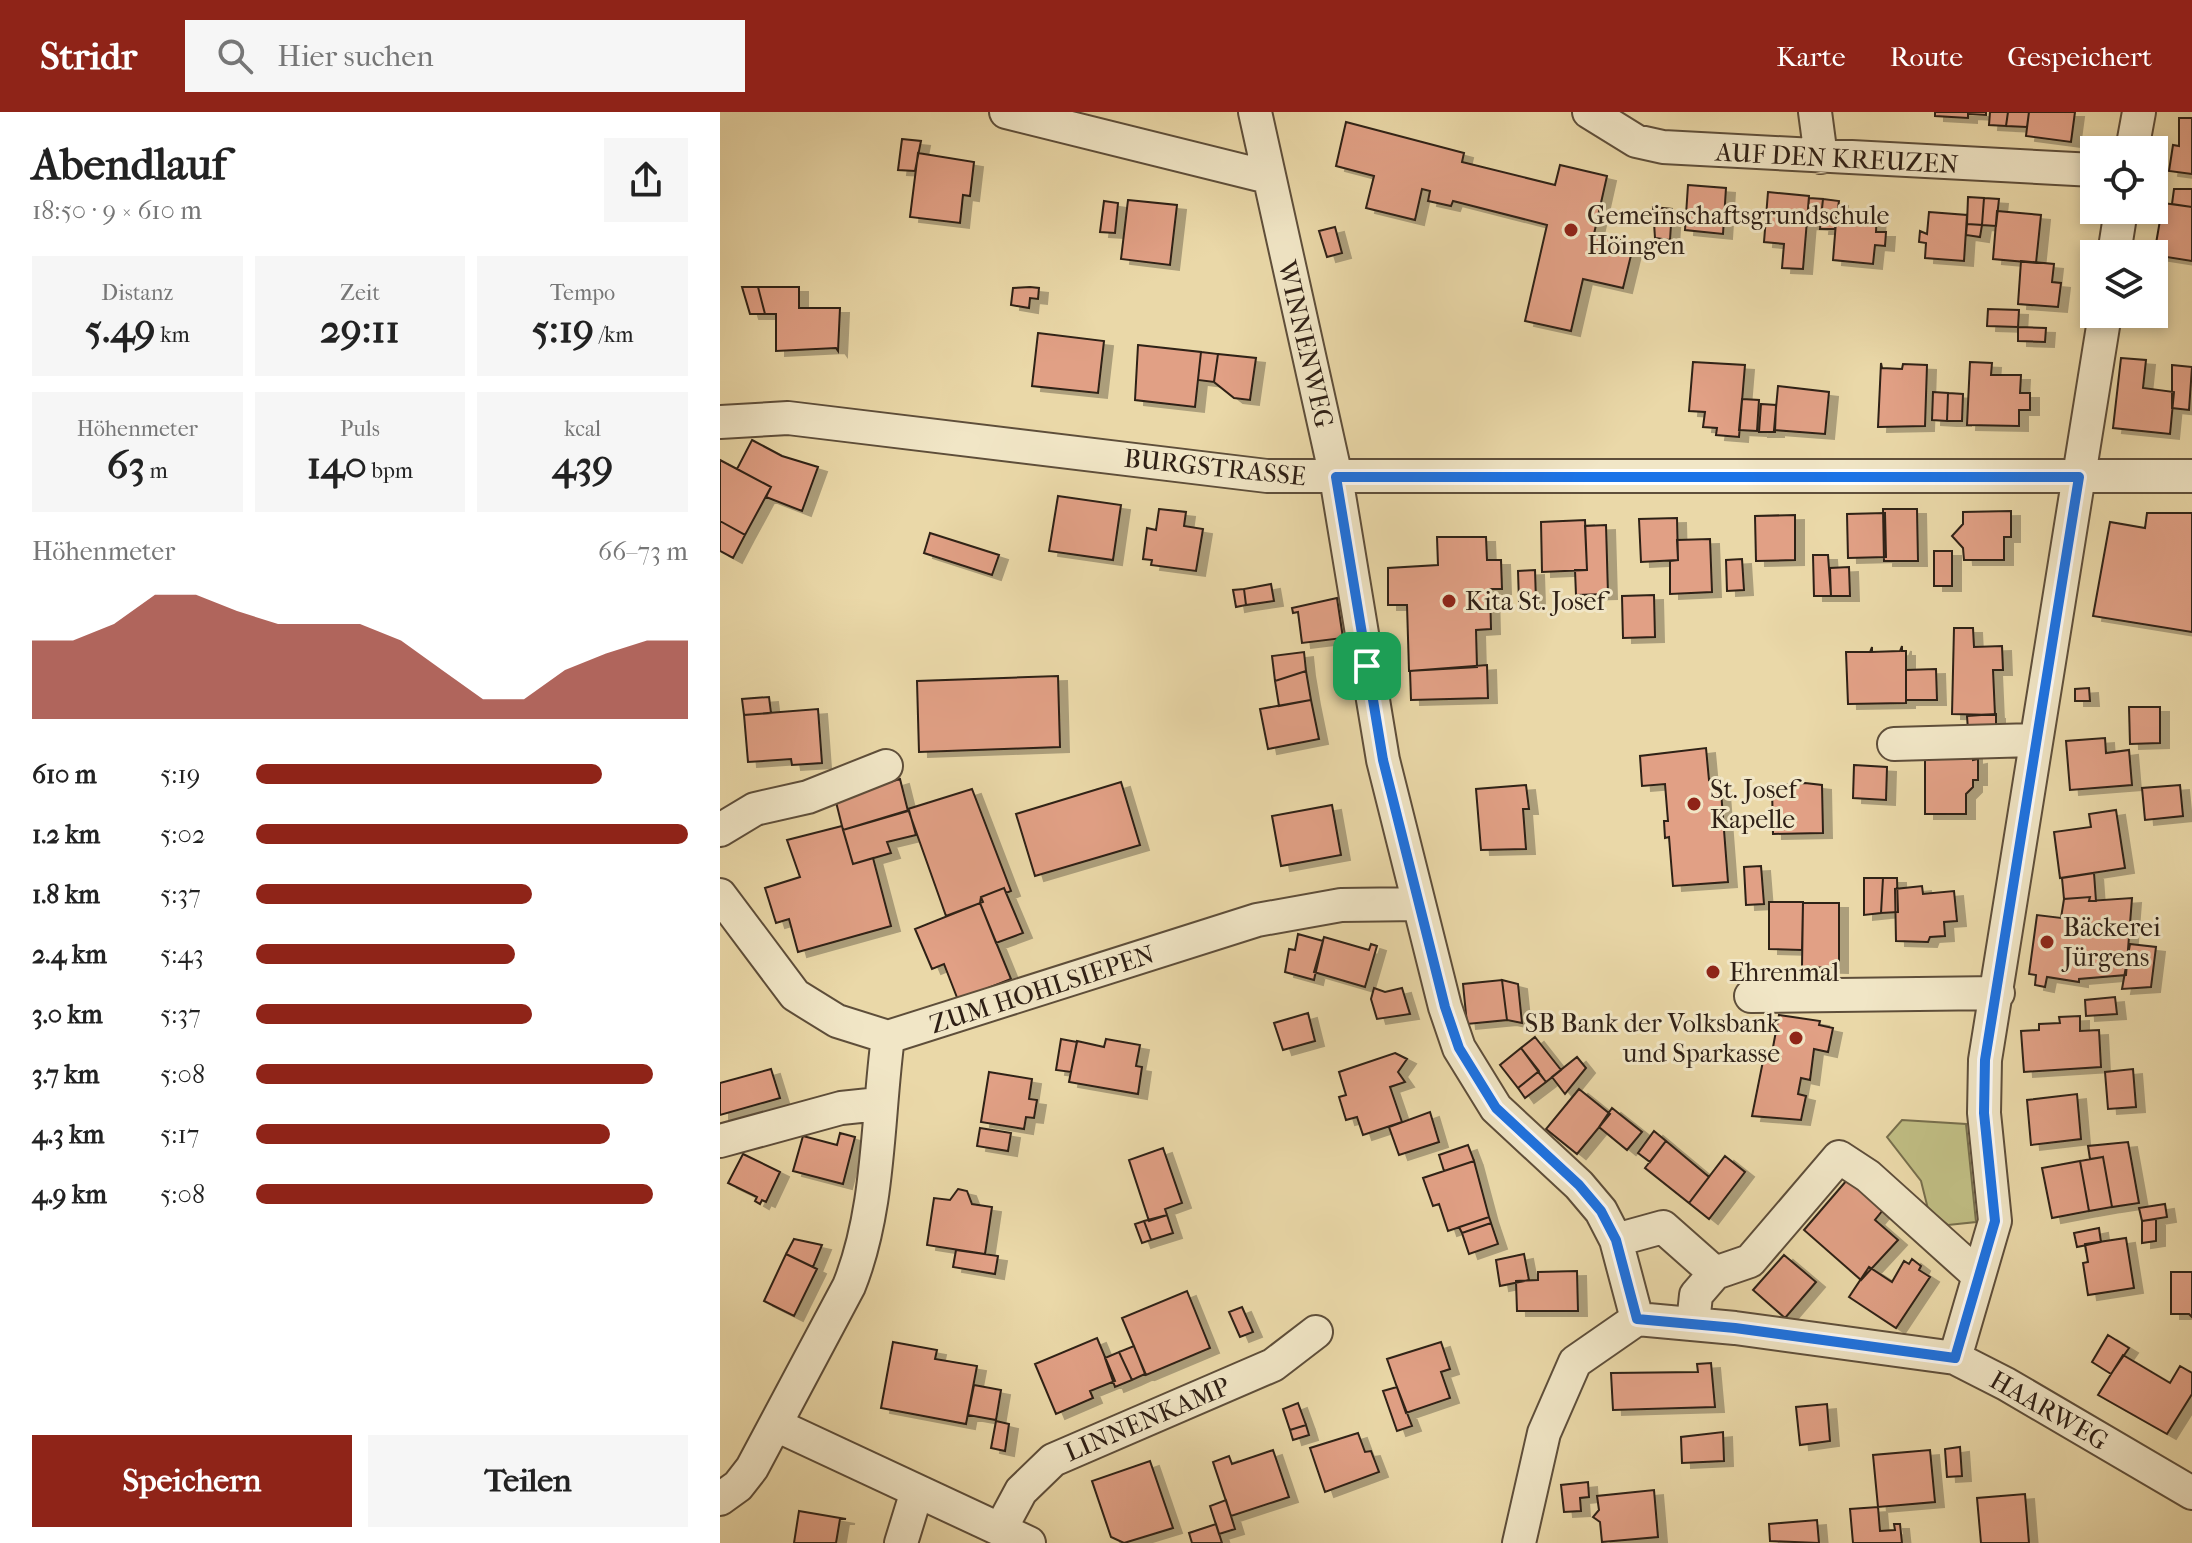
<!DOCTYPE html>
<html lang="de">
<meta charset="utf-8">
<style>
body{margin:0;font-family:"IM FELL French Canon",serif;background:#f6f6f6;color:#222;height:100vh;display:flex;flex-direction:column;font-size:30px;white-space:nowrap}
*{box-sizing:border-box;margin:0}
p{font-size:26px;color:#767676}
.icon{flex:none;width:44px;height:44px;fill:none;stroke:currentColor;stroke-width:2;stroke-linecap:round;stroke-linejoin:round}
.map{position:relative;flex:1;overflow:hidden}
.details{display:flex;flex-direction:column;background:#fff;width:720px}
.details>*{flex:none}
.buttons{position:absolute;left:1360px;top:24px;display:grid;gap:16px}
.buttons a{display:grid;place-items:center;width:88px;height:88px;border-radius:0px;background:#fff;box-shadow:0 4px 12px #0003;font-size:40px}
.pin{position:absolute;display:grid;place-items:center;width:68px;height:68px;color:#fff;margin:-34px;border-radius:16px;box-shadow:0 4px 12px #0006}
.round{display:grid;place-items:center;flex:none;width:84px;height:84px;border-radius:0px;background:#f6f6f6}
.headline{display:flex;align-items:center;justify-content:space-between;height:136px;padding:0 32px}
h1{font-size:44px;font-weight:800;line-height:60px}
.stats{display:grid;grid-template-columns:repeat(3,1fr);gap:12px;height:136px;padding:8px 32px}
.stats div{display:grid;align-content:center;border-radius:0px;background:#f6f6f6;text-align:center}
.stats b{font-size:40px;font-weight:800}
.stats small{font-size:22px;font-weight:400}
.stats p{font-size:22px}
.chart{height:224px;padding:16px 32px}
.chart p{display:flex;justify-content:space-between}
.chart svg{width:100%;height:144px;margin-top:8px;fill:#8f2418;opacity:.7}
.primary-button{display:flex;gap:16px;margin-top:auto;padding:16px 32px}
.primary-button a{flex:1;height:92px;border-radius:0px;background:#8f2418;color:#fff;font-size:32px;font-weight:800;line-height:92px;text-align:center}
.primary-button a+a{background:#f6f6f6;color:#222}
ul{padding:0 32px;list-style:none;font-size:26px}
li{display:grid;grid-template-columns:128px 96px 1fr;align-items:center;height:60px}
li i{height:20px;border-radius:10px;background:#8f2418}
header{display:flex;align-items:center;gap:48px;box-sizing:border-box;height:112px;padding:0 40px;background:#8f2418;color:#fff}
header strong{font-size:38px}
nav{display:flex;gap:44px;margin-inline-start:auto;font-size:28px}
.search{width:560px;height:72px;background:#f6f6f6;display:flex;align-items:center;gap:20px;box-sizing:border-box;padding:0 28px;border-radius:0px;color:#767676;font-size:30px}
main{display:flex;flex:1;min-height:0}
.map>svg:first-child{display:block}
.green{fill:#bfbc82;stroke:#776e4c;stroke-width:2}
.building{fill:#e1a085;stroke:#2f2016;stroke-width:2;filter:url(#shadow)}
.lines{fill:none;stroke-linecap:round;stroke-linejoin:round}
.minor-casing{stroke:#5e4e3a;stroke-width:36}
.minor{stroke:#f1e6c6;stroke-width:32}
.route-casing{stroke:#fff;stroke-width:16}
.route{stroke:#1a73e8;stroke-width:10}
.poi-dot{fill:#8f2418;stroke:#f1e6c6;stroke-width:3}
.labels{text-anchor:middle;stroke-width:6;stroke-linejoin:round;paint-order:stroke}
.street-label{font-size:26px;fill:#2f2016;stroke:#f1e6c6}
.poi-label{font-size:26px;fill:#2f2016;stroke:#f1e6c6;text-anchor:start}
</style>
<header>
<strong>Stridr</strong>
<div class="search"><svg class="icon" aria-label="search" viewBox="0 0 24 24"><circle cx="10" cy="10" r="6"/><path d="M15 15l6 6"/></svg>Hier suchen</div>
<nav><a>Karte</a><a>Route</a><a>Gespeichert</a></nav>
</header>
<main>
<section class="details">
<div class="headline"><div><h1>Abendlauf</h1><p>18:50 · 9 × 610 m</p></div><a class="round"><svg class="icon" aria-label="share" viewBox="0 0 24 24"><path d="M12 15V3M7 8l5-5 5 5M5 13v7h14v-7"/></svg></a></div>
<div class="stats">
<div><p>Distanz</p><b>5.49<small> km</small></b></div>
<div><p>Zeit</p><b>29:11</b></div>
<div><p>Tempo</p><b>5:19<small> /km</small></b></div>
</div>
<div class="stats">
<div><p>Höhenmeter</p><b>63<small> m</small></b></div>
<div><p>Puls</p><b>140<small> bpm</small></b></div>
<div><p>kcal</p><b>439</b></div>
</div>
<div class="chart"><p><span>Höhenmeter</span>66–73 m</p>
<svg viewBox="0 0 160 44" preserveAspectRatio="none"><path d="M0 44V20L10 20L20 15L30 6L40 6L50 11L60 15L70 15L80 15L90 20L100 29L110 38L120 38L130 29L140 24L150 20L160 20V44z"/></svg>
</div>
<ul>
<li><b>610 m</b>5:19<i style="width:80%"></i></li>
<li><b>1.2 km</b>5:02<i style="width:100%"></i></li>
<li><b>1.8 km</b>5:37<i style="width:64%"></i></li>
<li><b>2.4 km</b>5:43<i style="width:60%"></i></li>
<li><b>3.0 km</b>5:37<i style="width:64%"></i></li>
<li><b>3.7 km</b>5:08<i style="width:92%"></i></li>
<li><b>4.3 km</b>5:17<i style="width:82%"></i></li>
<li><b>4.9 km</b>5:08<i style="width:92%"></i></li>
</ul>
<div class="primary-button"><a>Speichern</a><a>Teilen</a></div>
</section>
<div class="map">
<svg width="1472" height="1431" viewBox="0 0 1472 1431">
<defs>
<filter id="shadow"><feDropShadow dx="9" dy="5" stdDeviation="0" flood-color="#0004"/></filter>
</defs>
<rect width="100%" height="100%" fill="#ead8a8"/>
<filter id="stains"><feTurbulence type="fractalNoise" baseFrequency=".0025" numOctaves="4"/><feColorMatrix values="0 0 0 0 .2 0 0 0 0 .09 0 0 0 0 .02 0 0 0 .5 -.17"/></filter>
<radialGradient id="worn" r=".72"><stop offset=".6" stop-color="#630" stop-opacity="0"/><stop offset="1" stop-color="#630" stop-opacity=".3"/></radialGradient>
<path class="green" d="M1182 1008 1246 1012 1256 1110 1228 1113 1208 1097 1201 1069 1167 1025Z"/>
<path class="building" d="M1215 0H1266V3L1248 2V6L1215 4Z
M1270 0H1288L1286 14 1269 13Z
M1288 0H1309L1307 15 1286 14Z
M1309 0H1355L1351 30 1306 24Z
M1459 6H1472V62L1449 59 1453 33 1459 34Z
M626 10 744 41 742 50 835 73 840 53 887 64 874 122 914 131 903 176 863 167 851 219 805 209 827 113 733 89 731 94 708 89 710 79 702 77 695 108 646 96 654 64 616 54Z
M182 27 201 29 195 59 178 58Z
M198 41 254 50 250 84 243 83 240 111 190 105Z
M968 73 1006 76 1003 122 965 118Z
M1454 77H1472V95L1452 92Z
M1048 80 1089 84 1083 157 1062 156 1064 132 1044 130Z
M1248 85 1264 86 1262 113 1247 112Z
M1089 86 1103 87 1100 113 1087 112Z
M1264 86 1279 87 1276 114 1262 113Z
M1103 87 1119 89 1115 117H1100Z
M408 88 457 93 450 153 401 147Z
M384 89 398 91 395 121 380 120Z
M1443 91 1472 95V149L1434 143Z
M933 95 952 97 950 128 935 126Z
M1117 97 1157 100 1156 120H1166L1165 134 1155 133 1153 152 1113 148Z
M1277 99 1321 103 1316 151 1273 147Z
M1209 100 1247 103 1244 149 1205 146 1206 131 1199 130 1200 119 1207 122Z
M1247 112 1262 113 1260 125 1246 123Z
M615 115 622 141 607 145 599 119Z
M1301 149 1334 152 1332 170 1341 171 1338 195 1298 192Z
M22 175H38L45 202H30Z
M38 175H79V196H120L118 239 116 236 56 239V202H45Z
M310 175 319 176 318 187 310 186 309 196 291 193 293 176Z
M1268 197 1299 198 1298 215 1267 214Z
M1298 215 1326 216 1325 230 1298 229Z
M318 221 384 229 378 281 312 274Z
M418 233 481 240 475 295 415 288Z
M481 240 498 242 494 270 478 268Z
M498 242 536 246 530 288 514 286 494 270Z
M1401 246 1426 248 1423 276 1454 280 1450 322 1393 316Z
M973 250 1025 253 1019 325 996 323 997 316 983 315 985 300 969 299Z
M1250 250 1272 251 1271 263H1301L1300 281H1310V298H1299V314L1247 313Z
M1161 251 1162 256 1182 257 1183 252 1207 253 1205 314 1158 315Z
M1452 253 1472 255 1469 298 1452 296Z
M1058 274 1109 280 1105 322 1054 318Z
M1213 280 1228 281 1227 309 1212 308Z
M1228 281 1243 282 1242 309H1227Z
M1022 287 1039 288 1037 319 1019 318Z
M1041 292 1056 293 1055 320H1039Z
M32 328 62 344 98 355 82 399 46 385 51 375 17 357Z
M0 348 51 375 25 423 0 409Z
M338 384 401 393 393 448 329 439Z
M439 397 466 400 464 414 483 417 476 459 431 453 432 448 423 447 427 416 436 418Z
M1163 397H1197L1198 449H1164Z
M1291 399V425H1284V448H1244L1243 436 1232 424 1243 412V400Z
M1165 401 1166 445 1128 446 1127 402Z
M1427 401H1472V520L1373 504 1390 410 1425 416Z
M1075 403V448L1036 449 1035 404Z
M957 406 958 448 921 450 919 407Z
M865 408 867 458 822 460 821 410Z
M0 409 25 423 13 446 0 439Z
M886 413 888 482 856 483 855 458H867L865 414Z
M210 421 279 443 272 463 204 441Z
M717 425H766L767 448H781L782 477H770L771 517 756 518 757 555 689 559 687 493H668V456L718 453Z
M990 427 992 480 950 482V449L958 448 957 428Z
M1214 439H1232V474H1214Z
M1093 443H1108L1111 484H1094Z
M1022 447 1024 478 1007 479 1006 448Z
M1129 455 1130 484H1111L1110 456Z
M815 458 816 489 799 490 798 459Z
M551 472 554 489 526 493 524 477Z
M524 477 526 493 516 495 513 478Z
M934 483 935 525 903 526 902 484Z
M617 486 623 526 582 531 578 500 573 501 572 496Z
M1234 516H1253L1254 535 1282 534 1283 558H1273L1275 603 1232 602Z
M1182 534V539H1186V591L1128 592 1126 540H1150L1152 535V540L1180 539Z
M584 540 586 559 555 569 552 544Z
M767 553 768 586 691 588 690 559Z
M1216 557 1217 588H1186V558Z
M586 559 591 588 559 594 555 569Z
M338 564 340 635 199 640 197 569Z
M1369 576 1370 589H1355V577Z
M49 585 51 601 24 603 22 587Z
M591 588 599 627 548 637 540 597Z
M1409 595H1440V631L1410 632Z
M98 597 102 651 72 653 71 647 28 650 24 603Z
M1276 602V617L1248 618 1247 604Z
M1385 626 1386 641 1409 638 1412 673 1350 678 1346 629Z
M986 636 989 668 1000 666 1008 770 953 774 949 725 945 726 944 709H948L945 672 922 674 920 644Z
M1205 640H1253V648L1258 647V668H1253V675L1246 682V702H1205Z
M1134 653 1167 655 1166 688 1133 686Z
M180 667 188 699 123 718 115 686Z
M401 670 420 733 315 764 296 702Z
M1085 671 1102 673 1103 721 1053 722 1052 674Z
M806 673 809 697H803L806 737 761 738 756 677Z
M1460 673 1463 704 1425 708 1422 676Z
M252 677 291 779 286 781 284 776 261 785 263 790 226 804 188 697Z
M612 693 621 743 561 754 552 704Z
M189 698 196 723 167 730 171 741 133 752 123 718Z
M1396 698 1405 756 1340 766 1334 720 1371 715 1369 702Z
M122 714 133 752 153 746 171 814 78 840 69 807 56 811 45 776 80 765 67 728Z
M1041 754 1044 792 1026 793 1024 755Z
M1374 761 1376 789H1369L1370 785 1344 787 1342 766Z
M1144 766H1163L1161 801 1144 803Z
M1163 766H1177L1178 800 1161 801Z
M1202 774 1203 782 1234 779 1237 809 1224 810 1225 824 1210 825 1208 830 1176 829 1175 777Z
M284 776 303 821 276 831 260 791 261 785Z
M1370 785 1369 789 1412 786 1406 863 1359 867V870L1327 865 1325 875 1315 873 1316 863 1309 862 1317 803 1341 806 1344 787Z
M1049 790H1083L1082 838 1049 837Z
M260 791 291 867 238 888 224 852 212 857 195 817Z
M1083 791H1119V856L1082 855Z
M578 822 603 829 594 868 565 860 569 837 575 838Z
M604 825 649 838 651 832 657 834 645 875 594 860Z
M1410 832 1436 835 1431 875 1402 877Z
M782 868 787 908 747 912 743 872Z
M782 868 798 872 802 911 787 908Z
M654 876 665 880 682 876 690 902 657 907 651 887Z
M1395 885 1397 902 1366 904 1365 888Z
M588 901 595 929 563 938 554 911Z
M1059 903 1100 909 1099 913 1113 916 1108 940 1094 937 1090 968 1081 966 1078 982 1086 984 1081 1008 1032 1004 1044 944 1051 946Z
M1360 904V919L1379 918 1381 955 1304 960 1301 919 1319 918V912L1340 911 1339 905Z
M815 925 841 958 826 970 801 936Z
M341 927 357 930 351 960 336 958Z
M386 927 420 933 416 954 422 955 418 982 349 970 357 929 384 935Z
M801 936 819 959 798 976 780 953Z
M675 941 687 947 678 960 685 970 670 975 682 1010 643 1023 637 1005 626 1008 619 985 626 983 619 960Z
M857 945 866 956 845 982 832 965Z
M51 957 60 986 0 1003V971Z
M1413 957 1416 995 1388 997 1385 960Z
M269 960 312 967 309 987 317 988 314 1006 306 1005 304 1017 261 1010Z
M818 960 826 970 805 986 798 976Z
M859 977 890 1002 857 1042 826 1017Z
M1357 982 1361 1027 1311 1033 1307 988Z
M892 996 922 1020 907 1038 879 1015Z
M710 1000 719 1030 679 1043 669 1015Z
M260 1016 291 1021 288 1039 257 1034Z
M934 1019 946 1029 930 1050 918 1041Z
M120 1021 135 1025 123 1072 73 1059 83 1024 117 1033Z
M946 1029 989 1065 969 1091 925 1056Z
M1408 1030 1419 1091 1392 1095 1383 1045 1370 1047 1368 1034Z
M748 1033 754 1049 724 1059 719 1043Z
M443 1036 462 1091 445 1097 447 1103 429 1109 409 1048Z
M23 1042 60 1060 46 1090 42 1088 40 1092 35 1089 37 1085 8 1071Z
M1005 1044 1025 1060 989 1107 969 1091Z
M1383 1045 1392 1095 1369 1099 1360 1049Z
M754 1049 769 1105 728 1119 719 1092 713 1094 703 1066Z
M1360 1049 1369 1099 1332 1106 1322 1056Z
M1127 1068 1163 1098 1155 1108 1178 1128 1141 1168 1084 1118Z
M238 1077 247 1079 252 1092 272 1095 265 1142 207 1133 214 1086 230 1088Z
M1445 1092 1447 1105 1422 1109 1419 1096Z
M447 1103 453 1121 431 1128 424 1109Z
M769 1105 771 1111 742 1121 739 1115Z
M1436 1107V1129L1422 1131V1109Z
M424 1109 431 1128 422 1131 415 1112Z
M771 1111 778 1132 749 1142 742 1121Z
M1379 1116 1381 1130 1357 1135 1354 1121Z
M1406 1126 1414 1176 1368 1183 1363 1151 1368 1150 1365 1132Z
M74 1127 102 1133 93 1155 66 1142Z
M236 1138 278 1144 275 1162 233 1155Z
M66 1142 97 1157 74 1204 44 1189Z
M804 1142 809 1168 780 1174 776 1148Z
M1064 1143 1096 1170 1065 1206 1033 1178Z
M1192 1147 1201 1154 1199 1158 1210 1165 1176 1216 1129 1185 1149 1155 1172 1170 1184 1149 1189 1152Z
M857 1159 858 1199H797L796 1169 818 1168V1160Z
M1451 1160H1472V1205L1469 1202H1451Z
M467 1179 490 1236 426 1263 402 1206Z
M522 1195 533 1220 520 1225 509 1200Z
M1388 1223 1409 1236 1391 1262 1372 1250Z
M377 1226 395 1269 370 1279 373 1286 336 1302 315 1252Z
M173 1230 217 1238 215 1247 257 1254 246 1312 161 1296Z
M721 1230 730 1257 721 1260 730 1286 686 1301 667 1247Z
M414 1234 425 1262 412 1268 399 1240Z
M399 1240 412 1268 395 1275 385 1246Z
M1403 1243 1450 1271 1460 1254 1472 1261V1282L1447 1322 1378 1283Z
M991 1251 995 1295 893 1298 891 1261 978 1260 977 1252Z
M254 1273 281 1278 276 1308 248 1303Z
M677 1275 692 1314 677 1319 663 1279Z
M578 1291 586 1313 570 1318 563 1297Z
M1107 1292 1110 1329 1080 1333 1076 1295Z
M276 1309 289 1312 285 1339 271 1336Z
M586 1313 589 1323 573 1328 570 1318Z
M1003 1320 1004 1349 962 1351 961 1325Z
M638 1321 645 1340 651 1339 659 1360 605 1380 590 1336Z
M1240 1335 1242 1364 1227 1365 1225 1337Z
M553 1338 569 1385 511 1404 493 1350 509 1344 512 1352Z
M1210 1338 1215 1390 1158 1395 1153 1343Z
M430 1349 453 1416 404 1431 391 1425 372 1369Z
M868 1370 869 1385 860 1386 861 1399 844 1400 841 1373Z
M934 1378 938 1425 882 1430 880 1410 873 1405 879 1398 877 1384Z
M1305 1382 1309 1431H1261L1257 1386Z
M506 1388 515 1417 499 1422 490 1394Z
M1158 1395 1160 1419 1175 1418 1174 1412H1180L1182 1431H1133L1130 1397Z
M79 1399 126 1407H120L116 1431H74Z
M1097 1408 1099 1431 1050 1429 1049 1412Z
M496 1412 502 1431H472L469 1421Z"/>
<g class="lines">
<g class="minor-casing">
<path id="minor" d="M286 0 548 65
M535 0 616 365 663 648 725 895 739 936 776 996 859 1073 881 1099 896 1128 917 1207
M869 0 916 29 943 35 1374 58
M1095 0 1101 45
M1412 38 1419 0
M1394 142 1401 98
M0 310 68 306 547 364H1472
M1174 632 1315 628
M0 718 35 697 88 685 166 654
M0 783 75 883 117 909 168 925 537 808 621 793 699 792
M1031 884 1278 881
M0 1029 121 996 159 992
M896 1128 943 1115 995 1161
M973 1212 976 1183 995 1161 1030 1149 1119 1045 1148 1064 1259 1164
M1235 1246 1275 1109 1264 1001 1265 948 1385 202
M56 1313 309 1431
M0 1387 18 1374 32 1356 129 1174C160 1097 157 1008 168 925
M280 1418 301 1379 333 1348 553 1253 596 1220
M181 1431 197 1379
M799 1431 824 1321 855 1250 917 1207 1015 1216 1235 1246 1286 1272 1472 1381"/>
</g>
<use href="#minor" class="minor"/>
</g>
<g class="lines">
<g class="route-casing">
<path id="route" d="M616 365H1359L1265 948 1264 1001 1275 1109 1235 1246 1015 1216 917 1207 896 1128 881 1099 859 1073 776 996 739 936 725 895 663 648Z"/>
</g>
<use href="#route" class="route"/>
</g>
<g class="poi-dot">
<circle cx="851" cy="118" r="8"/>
<circle cx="729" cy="489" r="8"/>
<circle cx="974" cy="692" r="8"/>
<circle cx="1327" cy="830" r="8"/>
<circle cx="993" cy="860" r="8"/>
<circle cx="1076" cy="926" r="8"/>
</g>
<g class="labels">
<g class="street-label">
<text transform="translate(1117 46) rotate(3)" y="9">AUF DEN KREUZEN</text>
<text transform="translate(586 232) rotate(77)" y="9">WINNENWEG</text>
<text transform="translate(495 355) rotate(6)" y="9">BURGSTRASSE</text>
<text transform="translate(322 877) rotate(-18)" y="9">ZUM HOHLSIEPEN</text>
<text transform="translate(1329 1298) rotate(30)" y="9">HAARWEG</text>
<text transform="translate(427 1307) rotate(-23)" y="9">LINNENKAMP</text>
</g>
<g class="poi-label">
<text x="867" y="112">Gemeinschaftsgrundschule<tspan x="867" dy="30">Höingen</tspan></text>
<text x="745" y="498">Kita St. Josef</text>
<text x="990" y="686">St. Josef<tspan x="990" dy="30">Kapelle</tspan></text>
<text x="1343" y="824">Bäckerei<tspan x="1343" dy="30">Jürgens</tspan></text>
<text x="1009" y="869">Ehrenmal</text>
<text x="1060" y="920" text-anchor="end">SB Bank der Volksbank<tspan x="1060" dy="30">und Sparkasse</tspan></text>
</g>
</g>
<rect width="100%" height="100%" filter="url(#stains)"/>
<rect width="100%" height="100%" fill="url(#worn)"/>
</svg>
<div class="buttons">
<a><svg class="icon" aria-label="locate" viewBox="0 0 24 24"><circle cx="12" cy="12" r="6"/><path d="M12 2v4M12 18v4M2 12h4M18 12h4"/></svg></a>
<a><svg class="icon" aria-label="layers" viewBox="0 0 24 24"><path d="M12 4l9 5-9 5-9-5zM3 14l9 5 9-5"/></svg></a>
</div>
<div class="pin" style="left:647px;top:554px;background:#1e9e55"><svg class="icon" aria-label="arrive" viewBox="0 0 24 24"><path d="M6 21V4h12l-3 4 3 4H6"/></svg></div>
</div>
</main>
